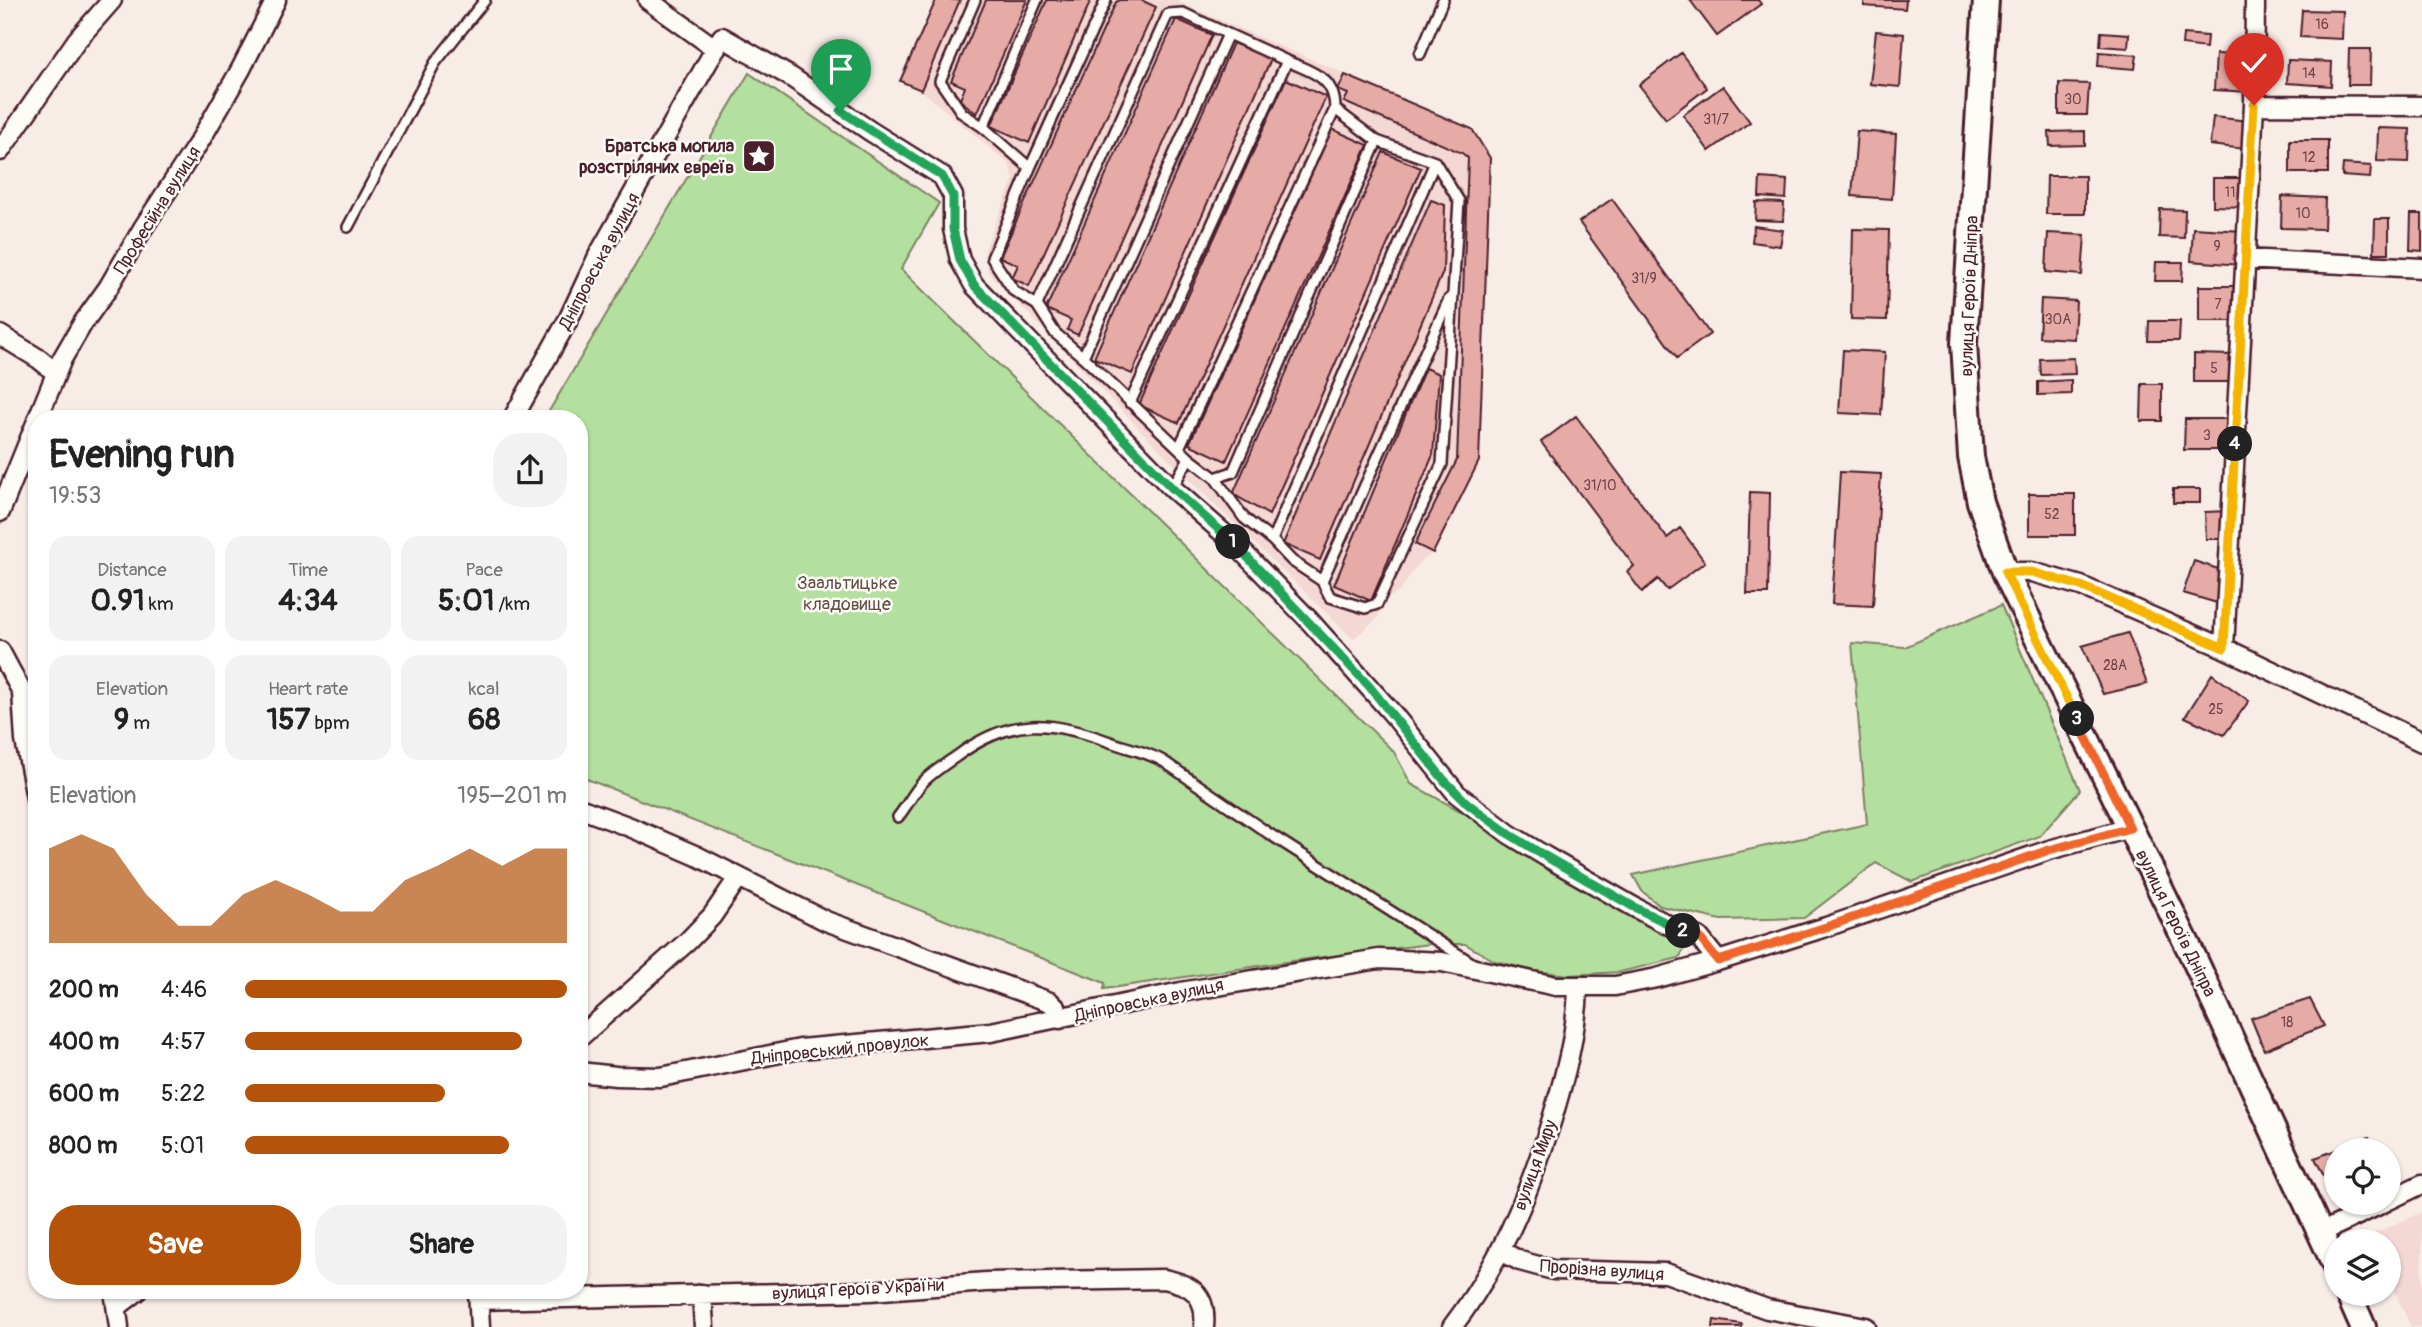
<!DOCTYPE html>
<meta charset="utf-8">
<style>
body{margin:0;font-family:Pangolin,sans-serif;background:#f2f2f2;color:#222;height:100vh;display:flex;flex-direction:column;font-size:26px;white-space:nowrap}
*{box-sizing:border-box;margin:0}
p{font-size:23px;color:#767676}
.icon{flex:none;width:38px;height:38px;fill:none;stroke:currentColor;stroke-width:2;stroke-linecap:round;stroke-linejoin:round}
.map{position:relative;flex:1;overflow:hidden}
.drawer{position:absolute;left:28px;top:410px;width:560px;height:889px;display:flex;flex-direction:column;background:#fff;border-radius:28px;box-shadow:0 2px 5px #0004}
.drawer>*{flex:none}
.controls{position:absolute;left:2324px;top:1138px;display:grid;gap:14px}
.controls a{display:grid;place-items:center;width:77px;height:77px;border-radius:50%;background:#fff;box-shadow:0 2px 5px #0004;font-size:35px}
.pin{position:absolute;display:grid;place-items:center;width:60px;height:60px;color:#fff;margin:-72px -30px;border-radius:50% 50% 50% 0;rotate:-45deg;box-shadow:0 0 7px #0007}
.pin .icon{rotate:45deg}
.km{position:absolute;width:35px;height:35px;margin:-18px;border-radius:50%;background:#222;color:#fff;font-size:19px;line-height:35px;text-align:center}
.round{display:grid;place-items:center;flex:none;width:74px;height:74px;border-radius:28px;background:#f2f2f2}
.head{display:flex;align-items:center;justify-content:space-between;height:119px;padding:0 21px}
h1{font-size:38px;font-weight:800;line-height:52px}
.stats{display:grid;grid-template-columns:repeat(3,1fr);gap:10px;height:119px;padding:7px 21px}
.stats div{display:grid;align-content:center;border-radius:18px;background:#f2f2f2;text-align:center}
.stats b{font-size:30px;font-weight:800}
.stats small{font-size:19px;font-weight:400}
.stats p{font-size:19px}
.chart{height:196px;padding:14px 21px}
.chart p{display:flex;justify-content:space-between}
.chart svg{width:100%;height:126px;margin-top:7px;fill:#b45309;opacity:.7}
.button{display:flex;gap:14px;margin-top:auto;padding:14px 21px}
.button a{flex:1;height:80px;border-radius:28px;background:#b45309;color:#fff;font-size:28px;font-weight:800;line-height:80px;text-align:center}
.button a+a{background:#f2f2f2;color:#222}
ul{padding:0 21px;list-style:none;font-size:23px}
li{display:grid;grid-template-columns:112px 84px 1fr;align-items:center;height:52px}
li i{height:18px;border-radius:9px;background:#b45309}
.map>svg:first-child{display:block}
.built{fill:#f3d8d4}
.green{fill:#b3e09e;stroke:#7e8064;stroke-width:2}
.building{fill:#e6aba6;stroke:#4a1f2b;stroke-width:2}
.lines{fill:none;stroke-linecap:round;stroke-linejoin:round}
.service-casing{stroke:#4a1f2b;stroke-width:14}
.minor-casing{stroke:#4a1f2b;stroke-width:23}
.secondary-casing{stroke:#4a1f2b;stroke-width:30}
.service{stroke:#fdfcf7;stroke-width:9}
.minor{stroke:#fdfcf7;stroke-width:18}
.secondary{stroke:#fdfcf7;stroke-width:24}
.split-1-casing{stroke:#fff;stroke-width:14}
.split-2-casing{stroke:#fff;stroke-width:14}
.split-3-casing{stroke:#fff;stroke-width:14}
.split-4-casing{stroke:#fff;stroke-width:14}
.split-5-casing{stroke:#fff;stroke-width:14}
.split-1{stroke:#22a559;stroke-width:9}
.split-2{stroke:#22a559;stroke-width:9}
.split-3{stroke:#f0652b;stroke-width:9}
.split-4{stroke:#f5b400;stroke-width:9}
.split-5{stroke:#f5b400;stroke-width:9}
.labels{text-anchor:middle;stroke-width:5;stroke-linejoin:round;paint-order:stroke}
.number-label{font-size:14px;fill:#71424a}
.poi-label{font-size:18px;font-weight:bold;fill:#4a1f2b;stroke:#fdfcf7;text-anchor:end}
.street-label{font-size:18px;fill:#4a1f2b;stroke:#fdfcf7}
.park-label{font-size:18px;fill:#644f48;stroke:#fdfcf7}
</style>
<div class="map">
<svg width="2422" height="1327" viewBox="0 0 2422 1327">
<rect width="100%" height="100%" fill="#f8ece7"/>
<filter id="ink" filterUnits="userSpaceOnUse"><feTurbulence type="fractalNoise" baseFrequency=".0143" numOctaves="2"/><feDisplacementMap in="SourceGraphic" scale="14" xChannelSelector="R" yChannelSelector="G"/><feConvolveMatrix kernelMatrix="1 2 1 2 8 2 1 2 1" color-interpolation-filters="sRGB"/></filter>
<g filter="url(#ink)">
<path class="built" d="M936 0H1174L1472 129 1490 158 1479 461 1433 553 1420 561 1399 592 1384 600 1378 618 1353 639 1181 472 988 272 985 249 1014 178 1008 163 921 90 900 81Z
M2422 1212V1327H2411L2389 1279V1241H2372L2369 1236Z"/>
<path class="green" d="M749 73 939 203 901 269 1394 752 1411 784 1466 814 1522 853 1689 941 1679 958 1620 972 1569 975 1535 971 1495 961 1465 944H1430L1299 960 1104 989 1105 983 579 776V418H545Z
M2001 605 2080 790 2040 836 1912 882 1876 863 1804 918 1721 920 1660 906 1642 891 1633 875 1867 824 1852 643 1905 647Z"/>
<path class="building" d="M936 0H960L921 90 900 81Z
M986 0H1027L977 114 960 100 965 87 951 81Z
M1047 0H1091L1029 143 991 126Z
M1120 0H1141L1156 7 1029 286 1012 278 1018 265 1000 257 1116 2Z
M1690 0H1758L1761 4 1717 36Z
M1864 0H1906L1905 9 1864 6Z
M2302 10 2343 11 2342 39 2300 37Z
M1176 19 1212 35 1078 335 1067 330 1071 320 1046 309Z
M1876 31 1904 34 1900 87 1870 84Z
M2101 32 2129 34 2128 48 2100 46Z
M2183 34 2207 36 2206 48 2182 45Z
M1233 43 1271 59 1132 374 1094 358Z
M2349 49H2371L2370 85H2348Z
M2099 52 2137 55 2135 69 2098 66Z
M1681 53 1707 88 1666 119 1639 85Z
M2216 54 2254 56 2251 92 2214 90Z
M2288 60 2332 62 2331 86 2287 83Z
M1345 75 1472 129 1490 158 1479 461 1433 553 1415 544 1457 460 1468 158 1462 153 1344 102 1348 94 1338 90Z
M1286 79 1326 97 1179 423 1139 405Z
M2059 83 2089 84 2087 115H2059Z
M1723 86 1750 122 1709 151 1683 115Z
M2213 117 2248 121 2245 149 2210 145Z
M2378 128 2410 129 2409 162 2377 161Z
M1332 129 1368 145 1226 461 1189 444Z
M1857 131 1896 134 1892 199 1852 196Z
M2085 131V145L2050 146 2049 132Z
M2290 140H2328V173H2290Z
M1383 152 1421 168 1269 515 1233 494Z
M2343 164 2371 166 2370 178 2342 176Z
M2047 176H2085V214H2046Z
M1760 178 1787 180 1786 199 1759 197Z
M2213 178H2247L2246 207 2213 206Z
M2282 196 2325 198 2324 229 2281 228Z
M1612 199 1710 334 1677 358 1579 222Z
M1431 200 1445 205 1443 272 1320 560 1283 544Z
M1756 202 1784 203 1783 221 1755 220Z
M2160 209 2185 210 2184 238 2159 237Z
M2411 214H2422V251L2410 250Z
M2375 219H2389V253H2374Z
M1754 226 1783 230 1780 246 1752 242Z
M2193 228 2243 231 2241 265 2191 261Z
M1853 229 1889 230 1887 320 1851 319Z
M2048 233 2085 235 2082 275 2046 272Z
M2156 262H2183L2182 281H2155Z
M2199 286H2237V321H2199Z
M2041 299 2076 301 2074 339 2039 337Z
M2149 321H2180L2179 341H2148Z
M1843 350 1885 352 1881 415 1839 413Z
M2194 354 2234 355V382H2194Z
M2074 358 2075 374 2041 375 2040 359Z
M1425 368 1439 374 1433 455 1371 601 1334 585Z
M2071 380V394L2038 395V382Z
M2142 384H2162V421H2141Z
M1576 416 1667 538 1680 528 1705 562 1667 590 1658 579 1642 592 1627 572 1634 566 1541 442Z
M2185 419H2229V450H2184Z
M1840 472 1881 474 1873 606 1832 604Z
M2173 489H2200V503H2173Z
M1750 492 1770 493 1768 594H1747Z
M2029 494H2075V535H2029Z
M2228 511V539H2206L2205 512Z
M2194 561 2227 572 2217 603 2183 593Z
M2128 633 2147 684 2103 694 2082 646Z
M2212 674 2249 701 2224 735 2185 717Z
M2310 999 2324 1026 2264 1050 2251 1018Z
M2369 1137 2374 1150H2336V1191L2332 1193 2315 1158Z
M1714 1320 1742 1324 1741 1327H1713Z"/>
<g class="lines">
<g class="service-casing">
<path id="service" d="M975 0 940 81 962 113 983 127 1030 168 992 258 1014 291 1037 305 1055 333 1083 357 1189 458 1215 478 1233 472 1377 141 1335 109
M1420 54 1443 0
M983 127 1037 0
M1030 168 1106 0
M348 227 435 63 485 0
M1037 305 1168 14 1183 13 1228 34 1083 357
M1130 403 1287 61 1228 34
M1179 448 1335 109C1335 77 1312 72 1287 61
M1215 478 1244 518 1272 540 1292 561 1322 581 1330 597 1365 608 1377 604 1442 464 1459 201 1435 162 1377 141
M1172 488 1189 458
M1272 540 1435 162
M1322 581 1449 299
M898 817C907 806 913 793 923 782 933 772 945 764 957 756 1012 715 1052 721 1113 743 1130 749 1147 752 1163 761L1268 833 1472 963"/>
</g>
<g class="minor-casing">
<path id="minor" d="M648 0 716 49
M2254 105 2422 106
M0 151 77 40 112 0
M2244 259 2422 268
M0 335 39 359 55 372
M38 418 62 359 83 323 108 288 143 228 201 139 241 69 276 0
M513 418 568 320 599 254 722 37 791 77 870 131 942 176 953 196V229L960 260 974 285 1172 488 1229 538 1307 618 1392 713 1457 794 1509 834 1545 856 1634 907 1666 924 1699 937 1718 961
M0 512 37 421
M2005 572H2032L2081 586 2224 648 2422 742
M2224 648 2254 105 2255 0
M0 651 22 692 25 740 37 803
M579 808 630 827 697 856 826 921 1050 1002 1057 1009 1060 1019
M579 1038 688 941 712 916 738 878
M579 1072 616 1076 661 1077 800 1049 991 1032 1181 992 1379 959 1442 962 1556 986H1615L1657 978 1718 961 1826 927 2049 850 2130 828
M2389 1200 2422 1184
M2320 1233 2385 1202
M1501 1251 1520 1261 1553 1270 1666 1273 1767 1309 1866 1327
M114 1290 119 1327
M478 1290 480 1327
M702 1294 704 1327
M479 1300 870 1291 986 1282 1164 1279C1193 1285 1207 1295 1204 1327
M117 1307 139 1290
M1452 1327C1500 1264 1529 1194 1552 1119 1565 1076 1577 1032 1578 987"/>
</g>
<g class="secondary-casing">
<path id="secondary" d="M1986 0 1964 343 1971 457 1980 502 2005 572 2192 954 2336 1267
M2348 1293 2363 1327"/>
</g>
<use href="#service" class="service"/>
<use href="#minor" class="minor"/>
<use href="#secondary" class="secondary"/>
</g>
</g>
<g class="lines" filter="url(#ink)">
<g class="split-1-casing">
<path id="split-1" d="M841 111 942 176 953 196V229L960 260 974 285 1172 488 1233 542"/>
</g>
<g class="split-2-casing">
<path id="split-2" d="M1233 542 1369 686 1444 780 1468 804 1509 834 1545 856 1634 907 1683 931"/>
</g>
<g class="split-3-casing">
<path id="split-3" d="M1683 931 1699 937 1718 961 1826 927 2049 850 2130 828 2077 719"/>
</g>
<g class="split-4-casing">
<path id="split-4" d="M2077 719 2005 572H2032L2081 586 2224 648 2235 444"/>
</g>
<g class="split-5-casing">
<path id="split-5" d="M2235 444 2254 105"/>
</g>
<use href="#split-1" class="split-1"/>
<use href="#split-2" class="split-2"/>
<use href="#split-3" class="split-3"/>
<use href="#split-4" class="split-4"/>
<use href="#split-5" class="split-5"/>
</g>
<defs>
<g id="sight-square" transform="scale(1.75)"><rect x="-9" y="-9" width="18" height="18" rx="4" fill="#4a1f2b" stroke="#fdfcf7"/><path d="M0-6L1.8-2.2L6-1.7L2.9 1.2L3.7 5.4L0 3.3L-3.7 5.4L-2.9 1.2L-6-1.7L-1.8-2.2Z" fill="#fff"/></g>
</defs>
<g fill-rule="evenodd">
<use href="#sight-square" x="759" y="156"/>
</g>
<g class="labels">
<g class="number-label">
<text x="2322" y="29">16</text>
<text x="2309" y="78">14</text>
<text x="2073" y="104">30</text>
<text x="1716" y="124">31/7</text>
<text x="2309" y="162">12</text>
<text x="2230" y="197">11</text>
<text x="2303" y="218">10</text>
<text x="2217" y="251">9</text>
<text x="1644" y="283">31/9</text>
<text x="2218" y="309">7</text>
<text x="2058" y="324">30А</text>
<text x="2214" y="373">5</text>
<text x="2207" y="440">3</text>
<text x="1600" y="490">31/10</text>
<text x="2052" y="519">52</text>
<text x="2115" y="670">28А</text>
<text x="2216" y="714">25</text>
<text x="2287" y="1027">18</text>
</g>
<g class="poi-label">
<text x="734" y="152">Братська могила<tspan x="734" dy="21">розстріляних євреїв</tspan></text>
</g>
<g class="street-label">
<text transform="translate(157 210) rotate(-58)" y="6">Професійна вулиця</text>
<text transform="translate(599 261) rotate(-62)" y="6">Дніпровська вулиця</text>
<text transform="translate(1969 296) rotate(-88)" y="6">вулиця Героїв Дніпра</text>
<text transform="translate(2176 923) rotate(64)" y="6">вулиця Героїв Дніпра</text>
<text transform="translate(1149 1000) rotate(-12)" y="6">Дніпровська вулиця</text>
<text transform="translate(840 1049) rotate(-6)" y="6">Дніпровський провулок</text>
<text transform="translate(1535 1165) rotate(-70)" y="6">вулиця Миру</text>
<text transform="translate(1602 1270) rotate(4)" y="6">Прорізна вулиця</text>
<text transform="translate(858 1289) rotate(-3)" y="6">вулиця Героїв України</text>
</g>
<g class="park-label">
<text x="847" y="589">Заальтицьке<tspan x="847" dy="21">кладовище</tspan></text>
</g>
</g>
</svg>
<div class="controls">
<a><svg class="icon" aria-label="locate" viewBox="0 0 24 24"><circle cx="12" cy="12" r="6"/><path d="M12 2v4M12 18v4M2 12h4M18 12h4"/></svg></a>
<a><svg class="icon" aria-label="layers" viewBox="0 0 24 24"><path d="M12 4l9 5-9 5-9-5zM3 14l9 5 9-5"/></svg></a>
</div>
<div class="pin" style="left:841px;top:111px;background:#1e9e55"><svg class="icon" aria-label="arrive" viewBox="0 0 24 24"><path d="M6 21V4h12l-3 4 3 4H6"/></svg></div>
<div class="pin" style="left:2254px;top:105px;background:#d93025"><svg class="icon" aria-label="check" viewBox="0 0 24 24"><path d="M5 12l5 5 9-10"/></svg></div>
<b class="km" style="left:1233px;top:542px">1</b>
<b class="km" style="left:1683px;top:931px">2</b>
<b class="km" style="left:2077px;top:719px">3</b>
<b class="km" style="left:2235px;top:444px">4</b>
<section class="drawer">
<div class="head"><div><h1>Evening run</h1><p>19:53</p></div><a class="round"><svg class="icon" aria-label="share" viewBox="0 0 24 24"><path d="M12 15V3M7 8l5-5 5 5M5 13v7h14v-7"/></svg></a></div>
<div class="stats">
<div><p>Distance</p><b>0.91<small> km</small></b></div>
<div><p>Time</p><b>4:34</b></div>
<div><p>Pace</p><b>5:01<small> /km</small></b></div>
</div>
<div class="stats">
<div><p>Elevation</p><b>9<small> m</small></b></div>
<div><p>Heart rate</p><b>157<small> bpm</small></b></div>
<div><p>kcal</p><b>68</b></div>
</div>
<div class="chart"><p><span>Elevation</span>195–201 m</p>
<svg viewBox="0 0 160 44" preserveAspectRatio="none"><path d="M0 44V11L10 6L20 11L30 27L40 38L50 38L60 27L70 22L80 27L90 33L100 33L110 22L120 17L130 11L140 17L150 11L160 11V44z"/></svg>
</div>
<ul>
<li><b>200 m</b>4:46<i style="width:100%"></i></li>
<li><b>400 m</b>4:57<i style="width:86%"></i></li>
<li><b>600 m</b>5:22<i style="width:62%"></i></li>
<li><b>800 m</b>5:01<i style="width:82%"></i></li>
</ul>
<div class="button"><a>Save</a><a>Share</a></div>
</section>
</div>
